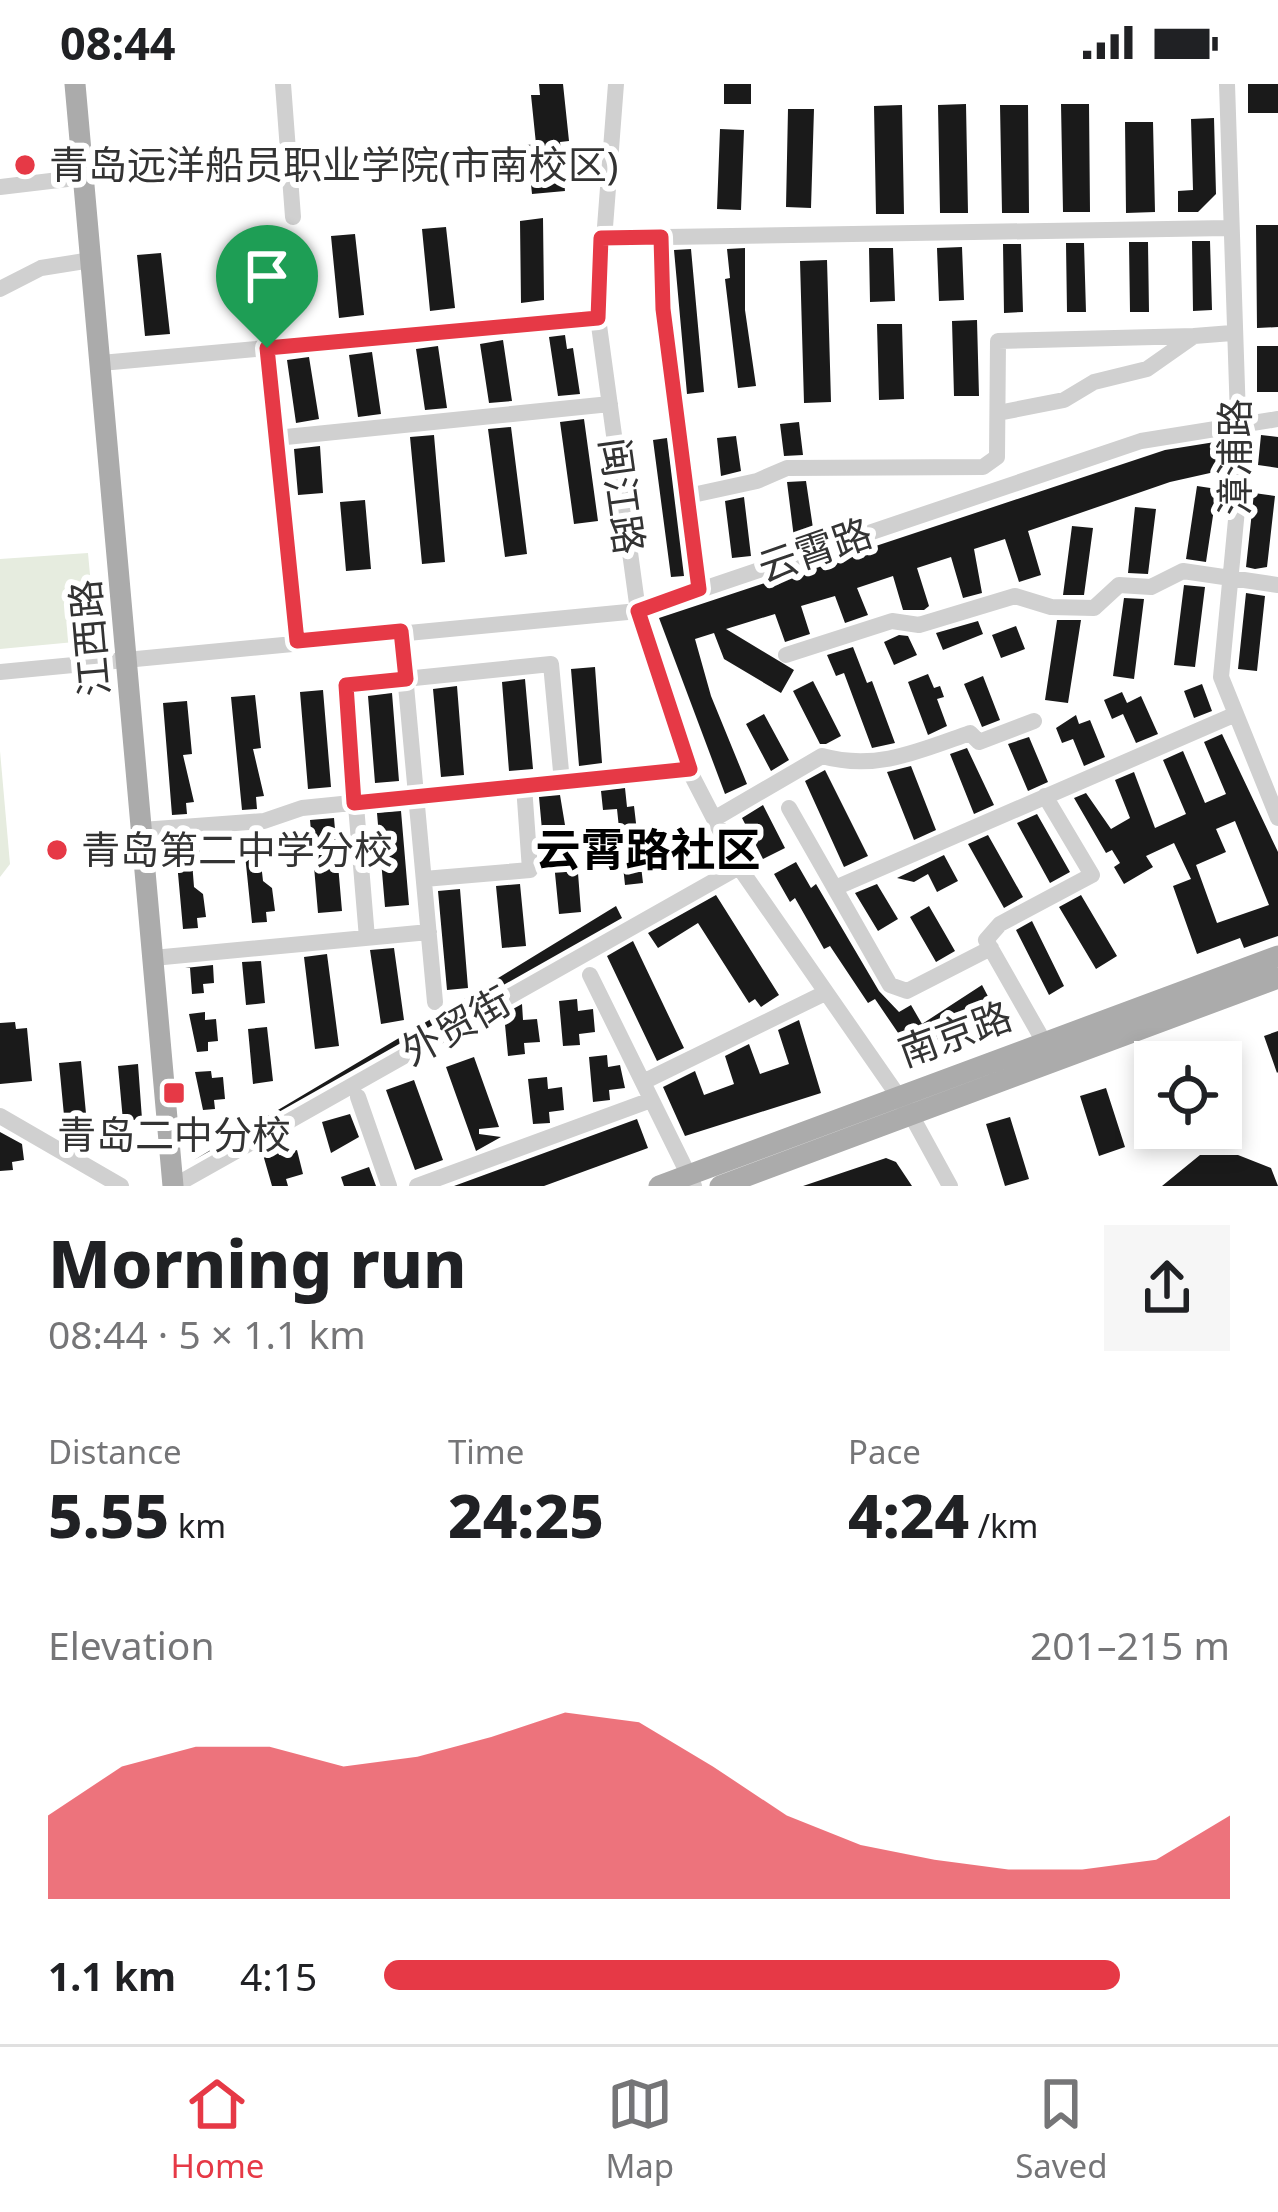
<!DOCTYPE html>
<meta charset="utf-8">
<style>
body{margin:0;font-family:"Noto Sans","Noto Sans SC",sans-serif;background:#f6f6f6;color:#202124;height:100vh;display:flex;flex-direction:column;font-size:45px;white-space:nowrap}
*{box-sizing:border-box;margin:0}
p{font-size:39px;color:#757577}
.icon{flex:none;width:66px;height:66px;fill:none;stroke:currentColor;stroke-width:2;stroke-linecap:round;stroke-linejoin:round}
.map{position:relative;height:1102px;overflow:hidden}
.details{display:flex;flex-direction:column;background:#fff;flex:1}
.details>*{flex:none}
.tools{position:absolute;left:1134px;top:957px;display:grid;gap:24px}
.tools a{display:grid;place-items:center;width:108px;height:108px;border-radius:0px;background:#fff;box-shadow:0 6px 18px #0003;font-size:60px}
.pin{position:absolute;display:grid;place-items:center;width:102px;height:102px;color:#fff;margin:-123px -51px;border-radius:50% 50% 50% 0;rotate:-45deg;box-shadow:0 0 12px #0007}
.pin .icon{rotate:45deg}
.round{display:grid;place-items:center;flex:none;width:126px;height:126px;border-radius:0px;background:#f6f6f6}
.headline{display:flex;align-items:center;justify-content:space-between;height:204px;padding:0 48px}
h1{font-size:66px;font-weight:800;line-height:90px}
.figures{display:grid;grid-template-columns:repeat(3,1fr);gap:18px;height:204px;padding:12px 48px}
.figures div{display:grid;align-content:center}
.figures b{font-size:60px;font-weight:800}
.figures small{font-size:33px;font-weight:400}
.figures p{font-size:33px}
.chart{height:336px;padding:24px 48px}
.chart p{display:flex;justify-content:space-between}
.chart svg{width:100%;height:216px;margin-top:12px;fill:#e63946;opacity:.7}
ul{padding:0 48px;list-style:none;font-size:39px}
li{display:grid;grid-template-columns:192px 144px 1fr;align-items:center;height:90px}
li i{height:30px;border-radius:15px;background:#e63946}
.status{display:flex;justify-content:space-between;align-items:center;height:84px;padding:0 60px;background:#fff;direction:ltr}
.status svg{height:33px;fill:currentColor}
.tabs{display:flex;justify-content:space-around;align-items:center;height:168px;border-top:3px solid #e0e0e0;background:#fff;font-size:33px;color:#757577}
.tabs a{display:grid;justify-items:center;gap:6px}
.tabs .selected{color:#e63946}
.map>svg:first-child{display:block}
.green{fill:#e6ecdf}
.building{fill:#1a1a1a;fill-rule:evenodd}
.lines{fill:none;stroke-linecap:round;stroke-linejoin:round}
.minor{stroke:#d0d0d0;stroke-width:16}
.major{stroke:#ababab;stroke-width:21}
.route-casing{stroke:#fff;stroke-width:24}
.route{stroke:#e63946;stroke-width:15}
.poi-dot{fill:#e63946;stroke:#fff;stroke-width:4.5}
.labels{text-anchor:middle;stroke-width:12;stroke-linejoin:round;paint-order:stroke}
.poi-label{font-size:39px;fill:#333;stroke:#fff;text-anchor:start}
.street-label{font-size:39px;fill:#333;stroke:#fff}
.quarter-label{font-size:45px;font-weight:bold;fill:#000;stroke:#fff}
</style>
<div class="status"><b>08:44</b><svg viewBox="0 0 49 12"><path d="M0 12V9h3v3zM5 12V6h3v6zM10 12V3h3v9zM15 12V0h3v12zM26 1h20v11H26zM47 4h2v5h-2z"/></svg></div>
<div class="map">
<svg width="1278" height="1102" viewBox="0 0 1278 1102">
<rect width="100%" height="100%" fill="#fff"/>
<path class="green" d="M88 469 96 556 0 565V475Z
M0 667 10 780 0 793Z"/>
<path class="building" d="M539 0H563L569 57 560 58 565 107 532 110 527 61 536 60 531 11H540Z
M724 0H751V20H724Z
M1248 0H1278V29H1248Z
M966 20 968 129H940L938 21Z
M1061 20H1089L1090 128H1063Z
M902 21 904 130H876L874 22Z
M1000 21H1028L1029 129H1002Z
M788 25H814L811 124 786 123Z
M1214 34 1216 110 1198 128H1178V107L1193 106 1191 35Z
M1125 38H1153L1155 128 1126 129Z
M720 45 744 46 741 126 717 125Z
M543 134 544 216 521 219 520 137Z
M1256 141H1278V243L1257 244Z
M446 143 455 224 430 227 422 145Z
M355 150 364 231 339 234 331 152Z
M1192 157H1210L1212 226 1193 227Z
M1129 158H1148L1149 228H1130Z
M1066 159H1084L1086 228H1067Z
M250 160 252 178 260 177 262 192 253 193 254 212 232 214 227 162Z
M1003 160H1021L1023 228 1004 229Z
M962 163 964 216 939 217 937 164Z
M745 164V226L756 302 738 304 725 195 730 194 727 165Z
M869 164H893L895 217 870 218Z
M691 165 704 308 687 310 674 166Z
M161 169 170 250 145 252 137 171Z
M827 176 831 318 804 319 800 177Z
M977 236 979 312H954L952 237Z
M877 240H902L904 315 879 316Z
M565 251 567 265 573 264 580 310 558 312 549 253Z
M503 256 512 317 489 319 480 260Z
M438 262 447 324 425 326 416 265Z
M1257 262H1278V308H1257Z
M372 268 381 330 358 333 349 271Z
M309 273 319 335 296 339 287 276Z
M584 335 598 437 574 440 560 338Z
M799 338 803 371 784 372 780 340Z
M511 343 527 470 505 473 488 345Z
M434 351 445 478 422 480 410 353Z
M1261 351 1278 353V384L1258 381Z
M736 352 741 387 721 392 717 354Z
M667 354 684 492 671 493 653 356Z
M1215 358 1219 387 1170 398 1028 447 1041 491 1019 498 1005 455 974 465 982 509 963 514 951 473 917 484 929 522 924 526H903L893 492 857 504 868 531 845 539 835 512 801 522 810 550 785 558 775 530 726 545 794 586 781 609 724 575 714 549 695 555 711 612 747 700 725 710 659 534 1165 366Z
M320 362 323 409 298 411 294 365Z
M806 397 814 451 794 454 787 398Z
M1197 402 1217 405 1206 478 1186 475Z
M1254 409 1275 412 1267 483 1255 485 1246 483Z
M744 413 751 472 732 474 725 417Z
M365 416 371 485 346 487 340 418Z
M1135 423 1156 425 1148 490 1128 489Z
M1072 442 1093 444 1084 511H1063Z
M1184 501 1205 503 1195 583 1174 581Z
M1246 509 1265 512 1257 587 1238 585Z
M1124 514 1144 515 1134 595 1113 592Z
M1057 536H1081L1068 619 1045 616Z
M978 537 983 550 943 566 936 549Z
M1016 542 1025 565 1001 574 992 551Z
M899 551 908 552 917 571 894 581 884 558Z
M853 563 867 599 872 597 895 659 872 664 844 589 836 592 827 571Z
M595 583 602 679 579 682 571 585Z
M928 590 934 604 940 602 944 613 937 615 947 642 928 651 908 598Z
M983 592 1000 636 982 643 964 600Z
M525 595 533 685 509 687 502 598Z
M813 597 841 652 826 660H820L793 607Z
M1202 600 1212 627 1194 634 1184 607Z
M457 602 464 691 441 693 433 605Z
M323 606 331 703 308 705 300 608Z
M1122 608 1127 619 1141 612 1158 650 1136 659 1123 630 1112 635 1104 616Z
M392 609 399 697 375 699 368 612Z
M255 611 261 664 253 665 264 712 256 713 257 725 242 726 231 613Z
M187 617 192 670 183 671 194 718 186 719 187 730 172 731 163 619Z
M764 630 789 676 771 687 746 640Z
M1076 631 1079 640 1090 636 1105 673 1084 682 1073 655 1062 659 1056 644Z
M1222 650 1278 768V852L1244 864 1240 854 1197 870 1173 802 1191 795 1174 759 1146 772 1153 783 1124 800 1114 783 1120 779 1112 766 1106 769 1074 714 1086 709 1111 745 1130 734 1115 696 1134 688 1155 744 1186 730 1163 676 1183 667 1205 719 1226 710 1204 658ZM1235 737 1269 821 1217 839 1196 781 1226 768 1216 745Z
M1029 653 1048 698 1028 707 1008 660Z
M967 664 994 721 974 730 950 670Z
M911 682 936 746 914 756 887 688Z
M825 686 868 772 844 783 805 697Z
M625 704 627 723 634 722 643 799 625 801 617 725 603 726 601 707Z
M560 711 571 777 577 776 581 828 559 830 554 779H545L539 713Z
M763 721 785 764 763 775 742 734Z
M401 727 409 821 385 823 377 729Z
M1037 730 1070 788 1050 799 1017 739Z
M334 734 342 827 318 829 310 736Z
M267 749 269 769 260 770 263 797 272 804 275 827 266 828 267 838 252 839 243 751Z
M988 751 1023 813 1004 824 968 760Z
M198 755 200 776 192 777 194 803 203 810 206 833 197 834 198 844 183 845 175 756Z
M944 771 958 797 937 808 928 790 914 798 897 794Z
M796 778 811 804 816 800 879 907 899 928 911 921 922 940 982 901 992 920 940 949 943 954 928 962 924 953 907 962 875 915 868 919 830 862 824 865 795 814 790 818 774 790Z
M520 800 526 862 502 864 496 802Z
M877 800 898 835 878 847 855 809Z
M460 805 468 904 447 906 438 807Z
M716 811 779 911 761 923 755 915 749 919 698 839 658 864 648 849Z
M1081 811 1117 872 1096 885 1059 823Z
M616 822 622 834 194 1076 441 929Z
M929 822 955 867 936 878 910 833Z
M1032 837 1064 902 1049 911 1016 846Z
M633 857 684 964 657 977 607 872Z
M394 864 404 936 381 940 370 866Z
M327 870 339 962 315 965 304 873Z
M261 877 265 919 246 921 242 878Z
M213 881 214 899 203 900 204 909 192 910 190 884H185Z
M577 915 578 927 593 925 595 948 579 950 580 961 563 962 559 917Z
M522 920 523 936 537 935 540 958 524 959 525 970 508 972 504 930Z
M205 928V936L216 935 218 957 208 958V967L197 968 189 930Z
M799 936 821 1009 685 1052 663 1003 695 987 704 1011 734 1000 725 972 749 960 760 990 789 980 778 946Z
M15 938 16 945 27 944 32 997 0 1000V939Z
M267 943 273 997 253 1000 248 945Z
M1278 947V988L1277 989 1264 952Z
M607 971 608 983 620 981 625 1004 609 1006 610 1016 593 1018 589 973Z
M474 973 499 1043 479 1045V1050L501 1053 476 1067 446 983Z
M81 977 87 1040 65 1042 59 979Z
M138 980 142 1035 123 1037 118 982Z
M211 987 212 994 223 993 225 1015 214 1016 215 1025 203 1026 195 988Z
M547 993 548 1005 562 1003 564 1026 549 1028 550 1039 533 1040 528 995Z
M414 996 443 1076 415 1086 386 1006Z
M1106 1004 1125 1063 1099 1072 1080 1012Z
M350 1030 359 1053 331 1069 322 1038Z
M1010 1033 1029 1095 1005 1102 986 1040Z
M637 1035 648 1064 544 1102H454Z
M0 1048 22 1060 24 1076 12 1078 13 1086 0 1087Z
M276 1059 279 1071 297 1066 303 1090 286 1095 288 1102H272L262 1067Z
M1200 1071H1238L1271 1084 1278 1102H1162Z
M886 1074 896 1078 912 1102H803Z
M369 1083 376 1102H344L341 1093Z"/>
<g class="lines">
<path class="minor" d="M283 0 293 133
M616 0 598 234 638 527 692 692 739 783 910 1029 950 1102
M1227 0 1240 394 1221 593 1278 734
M0 103 84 93
M661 153 663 225 699 505
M601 154 1228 144
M0 205 41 184 91 176
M267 264 297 557
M101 279 598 234
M998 329 1064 316 1094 298 1147 285 1194 252 1232 249
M276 354 610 320
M688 412 757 397 787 384 983 383 997 373 998 257 1194 252
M401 547 435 918
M786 571 892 537 919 541 1015 512 1051 523 1094 524 1119 501 1151 503 1183 487 1278 501
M0 588 638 527 1141 357 1278 335
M1045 712 1092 791 1000 840 986 856 1048 965
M789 724 890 901 907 907 991 864
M714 735 822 672C876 687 919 667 970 649L979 658 1034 637
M142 746 264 737 302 724 690 685
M424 795 530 786 524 702
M835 804 1236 630
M367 854 346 601 551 580 562 698
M153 874 429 848
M590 891 694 1102
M643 998 825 909
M358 1013 389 1102
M0 1032 121 1102
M174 1102 739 783
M417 1102 651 1016"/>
<path class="major" d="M75 0 173 1102
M659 1102 1278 872
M720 1102 1278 894"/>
</g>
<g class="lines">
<g class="route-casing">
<path id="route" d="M661 153 663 225 699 505 638 527 690 685 354 719 346 601 406 595 401 547 297 557 267 264 598 234 601 154Z"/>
</g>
<use href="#route" class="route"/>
</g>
<g class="poi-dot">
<circle cx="25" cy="81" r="12"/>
<circle cx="57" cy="766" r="12"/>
<rect x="162" y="997" width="24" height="24" rx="6"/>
</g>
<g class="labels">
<g class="poi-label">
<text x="49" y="95">青岛远洋船员职业学院(市南校区)</text>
<text x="81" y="780">青岛第二中学分校</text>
<text x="174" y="1065" text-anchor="middle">青岛二中分校</text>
</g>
<g class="street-label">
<text transform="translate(1235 373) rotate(-90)" y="14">漳浦路</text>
<text transform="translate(622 412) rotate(82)" y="14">闽江路</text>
<text transform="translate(815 466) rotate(-19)" y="14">云霄路</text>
<text transform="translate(90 554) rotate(-95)" y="14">江西路</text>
<text transform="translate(456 942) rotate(-29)" y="14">外贸街</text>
<text transform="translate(955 950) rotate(-20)" y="14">南京路</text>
</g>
<g class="quarter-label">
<text x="648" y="782">云霄路社区</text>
</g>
</g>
</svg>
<div class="tools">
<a><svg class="icon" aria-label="locate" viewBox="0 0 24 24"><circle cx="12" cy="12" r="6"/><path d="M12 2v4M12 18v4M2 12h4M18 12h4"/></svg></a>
</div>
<div class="pin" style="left:267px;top:264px;background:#1e9e55"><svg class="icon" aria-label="arrive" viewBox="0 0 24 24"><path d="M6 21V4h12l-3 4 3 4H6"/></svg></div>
</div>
<section class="details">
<div class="headline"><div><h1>Morning run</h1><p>08:44 · 5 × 1.1 km</p></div><a class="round"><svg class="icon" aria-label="share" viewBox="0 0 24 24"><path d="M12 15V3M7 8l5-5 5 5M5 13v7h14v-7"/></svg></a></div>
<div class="figures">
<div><p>Distance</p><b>5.55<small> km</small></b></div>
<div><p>Time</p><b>24:25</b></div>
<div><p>Pace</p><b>4:24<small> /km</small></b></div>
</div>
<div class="chart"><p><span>Elevation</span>201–215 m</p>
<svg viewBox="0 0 160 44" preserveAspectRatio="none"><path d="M0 44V27L10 17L20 13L30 13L40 17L50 15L60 11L70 6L80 8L90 17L100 27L110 33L120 36L130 38L140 38L150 36L160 27V44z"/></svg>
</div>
<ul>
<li><b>1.1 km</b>4:15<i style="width:87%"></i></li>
</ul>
</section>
<nav class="tabs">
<a class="selected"><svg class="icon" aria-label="home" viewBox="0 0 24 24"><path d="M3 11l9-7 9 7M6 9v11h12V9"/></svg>Home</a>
<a><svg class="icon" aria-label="map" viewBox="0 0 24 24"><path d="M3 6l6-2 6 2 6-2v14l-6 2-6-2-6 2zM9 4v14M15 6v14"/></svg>Map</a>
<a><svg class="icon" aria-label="saved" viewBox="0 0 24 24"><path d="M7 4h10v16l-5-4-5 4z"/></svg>Saved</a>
</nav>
